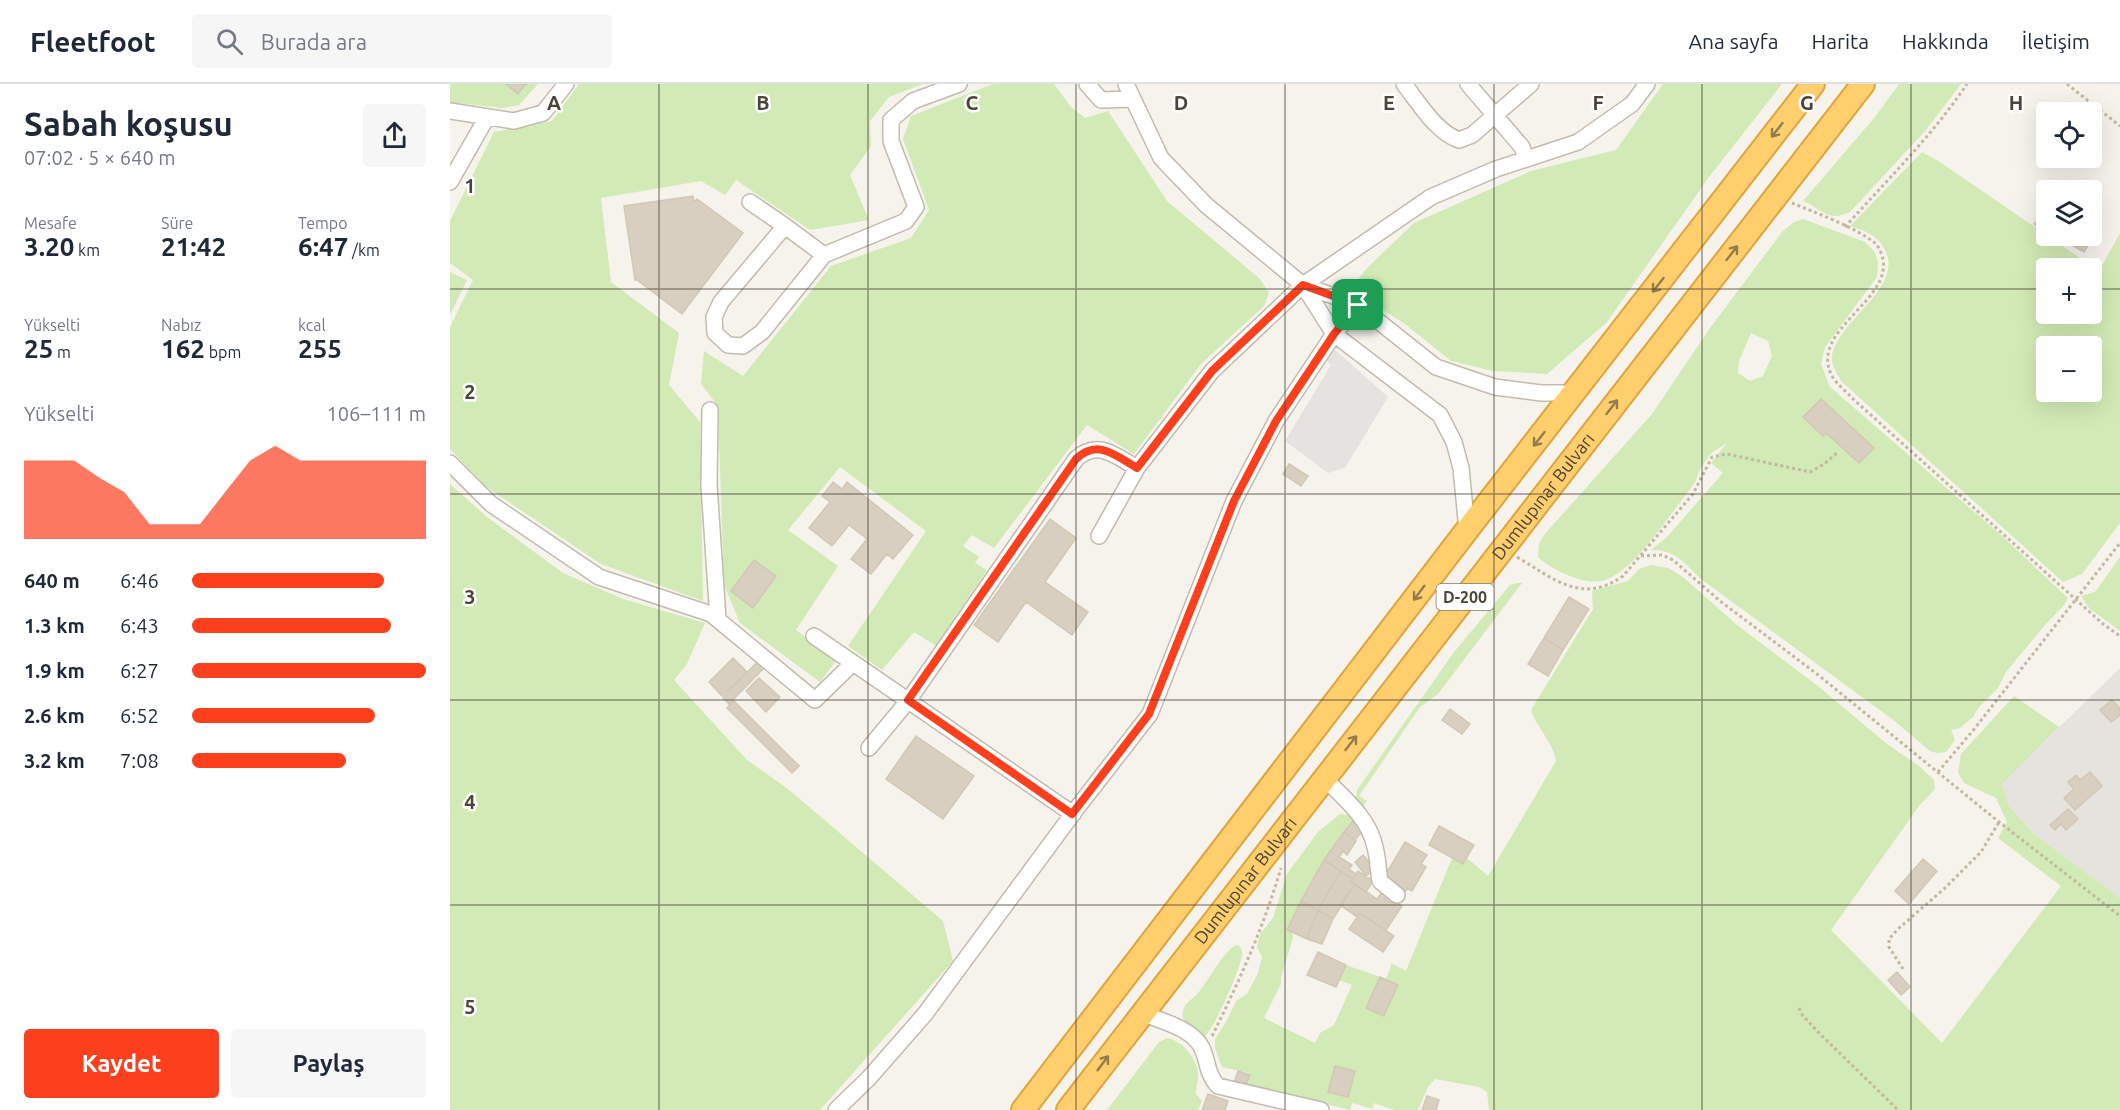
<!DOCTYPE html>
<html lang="tr">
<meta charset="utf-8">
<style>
body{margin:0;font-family:Ubuntu,sans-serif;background:#f6f6f7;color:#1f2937;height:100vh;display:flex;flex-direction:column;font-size:22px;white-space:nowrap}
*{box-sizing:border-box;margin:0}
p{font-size:20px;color:#747a83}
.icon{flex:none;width:33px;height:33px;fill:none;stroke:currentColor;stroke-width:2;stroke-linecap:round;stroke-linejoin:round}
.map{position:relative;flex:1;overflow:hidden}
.panel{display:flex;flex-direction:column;background:#fff;width:450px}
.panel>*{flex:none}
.tools{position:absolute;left:1586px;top:18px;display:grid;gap:12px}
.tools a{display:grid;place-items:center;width:66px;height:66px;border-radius:6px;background:#fff;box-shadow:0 6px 24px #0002;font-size:30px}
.pin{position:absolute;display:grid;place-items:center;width:51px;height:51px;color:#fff;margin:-26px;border-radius:12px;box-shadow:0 3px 9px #0006}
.round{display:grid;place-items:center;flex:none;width:63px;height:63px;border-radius:6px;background:#f6f6f7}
.overview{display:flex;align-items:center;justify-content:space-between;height:102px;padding:0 24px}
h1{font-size:33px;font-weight:600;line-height:45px}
.metrics{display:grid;grid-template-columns:repeat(3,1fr);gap:9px;height:102px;padding:6px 24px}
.metrics div{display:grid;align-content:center}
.metrics b{font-size:26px;font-weight:600}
.metrics small{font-size:16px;font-weight:400}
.metrics p{font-size:16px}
.chart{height:168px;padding:12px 24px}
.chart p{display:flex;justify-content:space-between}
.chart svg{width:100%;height:108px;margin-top:6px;fill:#fc3f1d;opacity:.7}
.action{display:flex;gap:12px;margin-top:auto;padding:12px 24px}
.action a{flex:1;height:69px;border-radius:6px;background:#fc3f1d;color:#fff;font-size:24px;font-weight:600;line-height:69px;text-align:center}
.action a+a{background:#f6f6f7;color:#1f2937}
ul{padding:0 24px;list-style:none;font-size:20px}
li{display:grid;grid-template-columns:96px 72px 1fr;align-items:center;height:45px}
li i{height:15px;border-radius:8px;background:#fc3f1d}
header{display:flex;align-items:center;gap:36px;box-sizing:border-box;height:84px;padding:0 30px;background:#fff;border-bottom:2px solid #e0e1e3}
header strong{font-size:28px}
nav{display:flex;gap:33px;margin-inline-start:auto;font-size:21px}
.search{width:420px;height:54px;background:#f6f6f7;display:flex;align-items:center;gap:15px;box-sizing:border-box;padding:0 21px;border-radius:6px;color:#747a83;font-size:22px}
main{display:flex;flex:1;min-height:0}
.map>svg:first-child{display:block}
.industrial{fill:#e6e2dd}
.green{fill:#d2eab5;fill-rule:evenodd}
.parking{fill:#e5e3e0}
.building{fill:#d8cfc1;stroke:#d3c7b4;stroke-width:1.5}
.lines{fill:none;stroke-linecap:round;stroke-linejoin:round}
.minor-casing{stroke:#c2bbae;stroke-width:18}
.highway-casing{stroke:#e0a43c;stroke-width:26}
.path{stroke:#c4b79f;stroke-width:3;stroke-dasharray:3 3;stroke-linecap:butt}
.minor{stroke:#fff;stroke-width:15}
.highway{stroke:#ffcf6e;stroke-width:22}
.oneway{stroke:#937c4e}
.route-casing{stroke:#fff;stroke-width:12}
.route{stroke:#fc3f1d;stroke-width:8}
.grid{fill:none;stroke:#4b4439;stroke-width:1.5;stroke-opacity:0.55}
.labels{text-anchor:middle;stroke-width:5;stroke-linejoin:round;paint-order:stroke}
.shield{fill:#fff;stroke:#817c74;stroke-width:1.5}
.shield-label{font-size:16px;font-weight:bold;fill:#4b4439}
.street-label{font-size:18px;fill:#4b4439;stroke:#fff}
.grid-label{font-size:20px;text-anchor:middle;font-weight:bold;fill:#4b4439;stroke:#fff;stroke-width:5;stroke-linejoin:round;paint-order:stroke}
</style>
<header>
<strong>Fleetfoot</strong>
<div class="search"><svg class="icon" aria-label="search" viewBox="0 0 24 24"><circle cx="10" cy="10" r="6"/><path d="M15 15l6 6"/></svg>Burada ara</div>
<nav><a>Ana sayfa</a><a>Harita</a><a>Hakkında</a><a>İletişim</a></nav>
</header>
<main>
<section class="panel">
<div class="overview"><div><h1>Sabah koşusu</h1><p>07:02 · 5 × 640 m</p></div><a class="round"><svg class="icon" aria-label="share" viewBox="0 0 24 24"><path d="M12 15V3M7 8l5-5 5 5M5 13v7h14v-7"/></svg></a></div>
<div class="metrics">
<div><p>Mesafe</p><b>3.20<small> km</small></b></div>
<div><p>Süre</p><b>21:42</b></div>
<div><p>Tempo</p><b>6:47<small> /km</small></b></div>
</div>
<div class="metrics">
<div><p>Yükselti</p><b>25<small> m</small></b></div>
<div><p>Nabız</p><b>162<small> bpm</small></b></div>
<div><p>kcal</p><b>255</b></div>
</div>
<div class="chart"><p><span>Yükselti</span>106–111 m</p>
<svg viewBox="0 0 160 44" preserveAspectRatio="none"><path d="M0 44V12L10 12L20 12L30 19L40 25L50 38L60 38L70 38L80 25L90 12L100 6L110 12L120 12L130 12L140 12L150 12L160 12V44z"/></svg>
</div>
<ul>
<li><b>640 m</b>6:46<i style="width:82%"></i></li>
<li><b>1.3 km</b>6:43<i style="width:85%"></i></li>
<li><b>1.9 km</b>6:27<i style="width:100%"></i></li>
<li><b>2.6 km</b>6:52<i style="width:78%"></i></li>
<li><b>3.2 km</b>7:08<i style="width:66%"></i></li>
</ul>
<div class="action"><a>Kaydet</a><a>Paylaş</a></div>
</section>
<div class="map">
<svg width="1670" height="1026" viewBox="0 0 1670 1026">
<rect width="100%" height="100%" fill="#f6f3ec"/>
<path class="industrial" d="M1670 584V814L1583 749 1559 722 1551 700Z"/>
<path class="green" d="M0 0H88L69 21 52 24 0 18Z
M129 0H473L439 13 420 37 421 62 400 91 419 136 360 146 286 96 275 111 251 97 151 114 161 198 229 249 219 301 250 338 253 517 151 480 35 402 0 365V243L23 196 0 179V137L44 48 102 37Z
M543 0H604L621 23 635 34 658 27 717 117 810 195 819 209 814 222 751 280 684 370 637 341 544 464 522 451 513 462 529 473 525 479 537 486 486 562 464 548 432 586 398 562 476 447 390 383 338 446 388 482 346 546 387 576 370 598 290 539 274 501 268 322 251 300 254 267 293 292 381 182 461 154 479 126 453 55 461 32Z
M1213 0H1332L1259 93 1157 238 1097 290 1043 287 1001 277 955 240 909 211 907 197 916 185 964 139 1081 87 1166 66Z
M1449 0H1511L1476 46 1400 128C1378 139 1372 125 1353 117L1425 33Z
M1472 68 1490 78 1649 187 1670 149V439L1632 490 1613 498 1391 297C1386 288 1381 281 1382 271 1388 237 1452 205 1436 168 1429 152 1416 147 1400 142ZM1596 184H1641V230H1596ZM1596 262H1641V308H1596Z
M1353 135 1415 158 1425 168 1428 178 1427 193 1375 263 1371 280 1380 303 1551 451 1618 514 1615 520 1595 541 1556 588 1548 604 1529 623 1523 633 1510 644 1501 646 1505 656 1496 668 1487 669 1480 667 1442 635 1251 495C1234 479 1226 466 1201 466L1217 453 1273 389 1261 379 1277 359 1261 369 1249 387 1245 399C1225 423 1184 488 1155 496 1141 500 1129 496 1115 490 1105 485 1096 481 1088 473L1089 460 1093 452 1202 330 1260 244 1332 148 1344 138ZM1301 249 1318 257 1322 272 1313 292 1300 297 1288 289 1289 277Z
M0 188 17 196 0 231Z
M0 400 37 433 113 489 173 515 255 539 237 580 224 596 297 676 338 705 493 837 503 877 370 1026H0Z
M1670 473V547L1639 524 1631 512 1645 508Z
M1201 481 1218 484 1233 493 1287 541 1368 602 1437 660 1469 682 1484 696 1485 705 1469 722 1381 846 1492 959 1611 802 1548 754 1557 738 1546 714 1514 699 1508 689 1511 670 1564 612 1609 643 1552 700 1559 722 1583 749 1670 814V1026H1039L1037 1008 1029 1003 985 995 978 1003 968 1026H944L924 1019 923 1025 902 1019 900 1026 796 1000 799 989 772 983 765 964V955L777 936 786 917 797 910 808 889 812 873 807 863 810 850 823 834 837 790 868 748 890 730 901 731 904 735 874 776 851 817 837 846 842 848 843 854 831 893V900L814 934 865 959 870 949 884 941 902 901 889 896 896 881 930 893 935 932 948 902 936 896C937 890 941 885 941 879L956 887 1002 774 1013 780 1017 774 1038 792 1106 677C1103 658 1087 644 1081 626L1143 525 1142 507 1178 497 1189 485ZM886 982 905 987 898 1013 879 1008Z
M1067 499H1072L988 610 970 623 909 712 917 717 910 726 906 716 907 706 1004 568 1060 501Z
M786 861 790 862C791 866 793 867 792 871 791 883 764 946 755 952L745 949 735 940C733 934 731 928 735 922 738 917 744 914 748 909 759 896 772 869 786 861Z
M717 954C732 957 744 971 748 987 749 993 746 1003 746 1010L752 1017 748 1026H657L709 958Z"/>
<path class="parking" d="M884 265 938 313 895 384 878 389 835 357 881 281 876 276Z"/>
<path class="building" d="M56 0H76L68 10Z
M243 112 244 118 247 115 293 149 232 230 187 196H185L174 122Z
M1596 125V150L1584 140Z
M1614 152H1632L1641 156 1634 168 1612 156Z
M1371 315 1424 364 1409 379 1376 349 1373 352 1353 333Z
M839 380 858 392 851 402 833 390Z
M383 398 392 405 397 398 463 451 443 475 437 470 421 490 401 475 417 455 399 441 382 462 359 444 380 418 372 412Z
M600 435 626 454 595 498 638 528 622 551 576 518 548 558 524 541Z
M304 476 326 492 303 524 281 507Z
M1119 513 1139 525 1113 566 1094 554Z
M1094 554 1113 566 1098 592 1078 580Z
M283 574 297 588 272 612 259 598Z
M308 577 315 583 279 620 273 614Z
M309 594 330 613 316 628 296 607Z
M1662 616 1670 625V631L1661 638 1650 626Z
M284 617 349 682 342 689 277 624Z
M1000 625 1020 640 1012 650 992 636Z
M466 652 524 692 493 735 436 695Z
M1640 688 1652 702 1625 726 1614 714 1624 705 1618 698 1626 691 1630 696Z
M1618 725 1628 735 1616 746 1611 740 1605 746 1600 741Z
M903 737 913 746 905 756 894 748Z
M989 742 1024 761 1013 780 979 761Z
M894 748 906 757 897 771 893 767 889 773 902 781 899 785 906 790 903 795 874 776Z
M955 758 977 771 971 780 976 783 962 807 957 804 955 808 933 795Z
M913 771 925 785 916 792 905 778Z
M1473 775 1487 787 1459 820 1445 807Z
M874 776 891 787 868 826 851 817Z
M891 787 903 795 901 798 905 800 883 835 868 826Z
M908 787 923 797 916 808 901 798Z
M905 800 927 815 932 808 952 822 936 846 910 829 907 833 890 821Z
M851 817 868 826 857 855 837 846Z
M868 826 883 835 872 860 857 855Z
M910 829 944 852 933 868 899 845Z
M868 868 896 881 886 903 857 891Z
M1447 888 1460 903 1451 911 1438 896Z
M930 893 948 901 934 932 916 924Z
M885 982 905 987 898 1013 878 1008Z
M788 987 800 991 795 1003 784 999Z
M758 1010 778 1017 775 1026H752Z
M977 1012 989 1016 986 1026H972Z"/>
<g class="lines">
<g class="minor-casing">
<path id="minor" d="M637 0 651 16 683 15
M676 0 711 74 756 121 853 201 884 250 990 331 1004 358 1011 384 1017 446
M954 0C969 19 986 48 1009 56L1022 51 1081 0
M1018 0 1072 63 1076 75
M0 27 64 37 93 29 116 0
M0 98 37 33
M300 118 335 142
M374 171 312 248 293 262 278 261 265 249 264 233 271 218 335 142 374 171 456 137 466 123 441 57V36L463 17 509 0
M853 201 908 221 986 283 1045 303 1091 309H1125
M260 326 259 401 268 535
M0 379 41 420 149 493 261 530 365 616 403 579
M649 452 687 384 762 287 853 201 981 113 1046 85 1128 58 1182 20 1197 0
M364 552 623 730
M419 664 458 617 626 375C648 355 666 372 687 384
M874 694C894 714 919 734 925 763 928 774 928 786 930 797L947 811
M692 929C711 937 742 944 752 964 758 977 757 991 768 1002L871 1026
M386 1026 419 994 475 930 627 724 700 630 784 417 826 337 884 250 908 221"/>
</g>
<g class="highway-casing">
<g id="highway">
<path d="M573 1026 1017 446 1363 0"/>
<path id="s1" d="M618 1026 1413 0"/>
</g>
</g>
<path class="path" d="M1617 0 1670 42
M1342 119C1366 129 1405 143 1425 159 1428 162 1430 166 1432 171 1446 216 1360 244 1381 290 1385 299 1396 307 1402 314L1653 540 1670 552
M1395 143C1437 96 1482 52 1517 0
M1191 472 1212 471 1223 476 1270 517 1367 590 1549 738 1670 832
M1067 473C1104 495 1132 521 1173 492L1243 410 1262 373 1277 370 1360 388 1374 380 1388 368
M1488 688 1525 644 1670 459
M1453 885 1439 863V855L1448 845 1495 804 1531 768 1549 738
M1349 924 1353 932 1370 950 1448 1026
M762 952C789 898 814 842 831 784"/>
<use href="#minor" class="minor"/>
<use href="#highway" class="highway"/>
</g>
<defs><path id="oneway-shaft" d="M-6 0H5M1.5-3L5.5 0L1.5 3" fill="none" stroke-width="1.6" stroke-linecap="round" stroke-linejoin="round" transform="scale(1.5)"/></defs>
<g class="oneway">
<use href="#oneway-shaft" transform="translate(1327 46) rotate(128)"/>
<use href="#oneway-shaft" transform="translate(1282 169) rotate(-52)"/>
<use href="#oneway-shaft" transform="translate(1208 201) rotate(128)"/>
<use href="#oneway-shaft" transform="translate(1162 323) rotate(-52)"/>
<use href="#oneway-shaft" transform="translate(1089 355) rotate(128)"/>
<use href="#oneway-shaft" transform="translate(969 509) rotate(127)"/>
<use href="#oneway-shaft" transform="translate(901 659) rotate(-52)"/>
<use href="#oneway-shaft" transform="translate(653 979) rotate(-53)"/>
</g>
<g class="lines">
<g class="route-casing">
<path id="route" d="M853 201 908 221 884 250 826 337 784 417 699 630 622 730 458 616 626 375C648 354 666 372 687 384L762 287Z"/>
</g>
<use href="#route" class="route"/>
</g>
<path class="grid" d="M209 0V1026M418 0V1026M626 0V1026M835 0V1026M1044 0V1026M1252 0V1026M1461 0V1026M0 205H1596M1641 205H1670M0 410H1670M0 616H1670M0 821H1670"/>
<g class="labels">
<rect class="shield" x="986.5" y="500" width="57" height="26" rx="4.5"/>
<g class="shield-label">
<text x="1015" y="519">D-200</text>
</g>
<g class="street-label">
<text dy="6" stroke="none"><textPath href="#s1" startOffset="776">Dumlupınar Bulvarı</textPath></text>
<text dy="6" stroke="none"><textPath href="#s1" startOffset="290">Dumlupınar Bulvarı</textPath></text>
</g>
</g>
<g class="grid-label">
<text x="104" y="26">A</text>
<text x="313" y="26">B</text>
<text x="522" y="26">C</text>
<text x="731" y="26">D</text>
<text x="939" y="26">E</text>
<text x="1148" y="26">F</text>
<text x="1357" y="26">G</text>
<text x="1566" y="26">H</text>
<text x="20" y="109">1</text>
<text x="20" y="315">2</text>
<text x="20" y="520">3</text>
<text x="20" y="725">4</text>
<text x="20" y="930">5</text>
</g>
</svg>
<div class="tools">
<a><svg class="icon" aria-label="locate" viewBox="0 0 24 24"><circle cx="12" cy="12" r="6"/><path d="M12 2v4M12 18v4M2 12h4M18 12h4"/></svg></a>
<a><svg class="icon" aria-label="layers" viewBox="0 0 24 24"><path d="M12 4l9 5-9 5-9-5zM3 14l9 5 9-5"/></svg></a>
<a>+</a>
<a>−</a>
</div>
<div class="pin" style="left:908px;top:221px;background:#1e9e55"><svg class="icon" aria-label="arrive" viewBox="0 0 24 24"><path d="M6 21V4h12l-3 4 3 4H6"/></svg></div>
</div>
</main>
